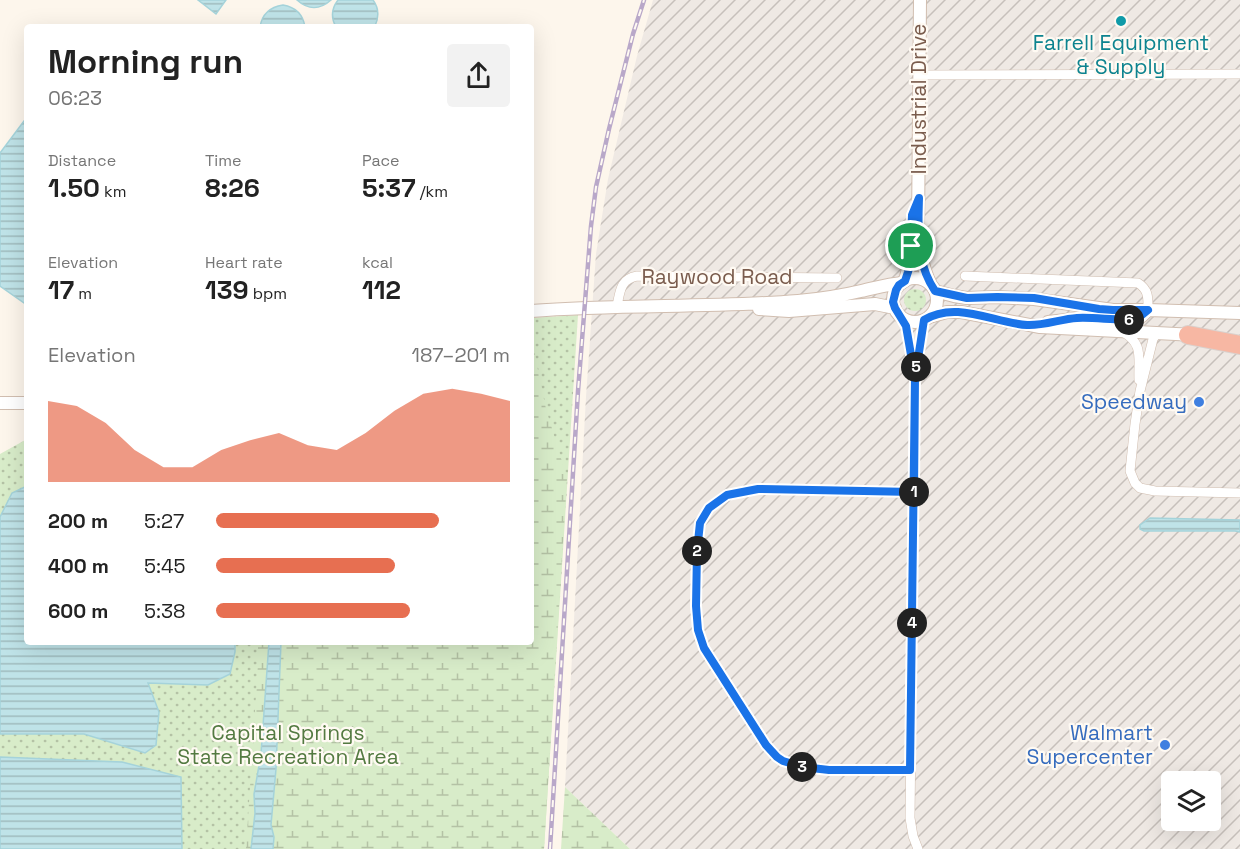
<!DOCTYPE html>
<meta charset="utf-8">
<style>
body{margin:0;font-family:"Space Grotesk",sans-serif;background:#f2f2f2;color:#222;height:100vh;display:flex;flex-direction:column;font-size:22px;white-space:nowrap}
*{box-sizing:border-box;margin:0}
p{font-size:20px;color:#767676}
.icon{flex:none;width:33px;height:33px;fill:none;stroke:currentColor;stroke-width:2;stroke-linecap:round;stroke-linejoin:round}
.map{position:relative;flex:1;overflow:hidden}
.side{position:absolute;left:24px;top:24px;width:510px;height:621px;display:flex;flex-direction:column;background:#fff;border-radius:6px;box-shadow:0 6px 24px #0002}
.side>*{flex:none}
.tools{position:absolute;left:1161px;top:771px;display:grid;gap:12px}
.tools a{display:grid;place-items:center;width:60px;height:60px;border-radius:6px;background:#fff;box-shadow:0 6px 24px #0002;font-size:30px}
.pin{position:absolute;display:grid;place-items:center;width:51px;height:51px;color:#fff;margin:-26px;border:3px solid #fff;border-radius:50%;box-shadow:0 2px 6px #0007}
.km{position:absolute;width:30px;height:30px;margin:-15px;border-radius:50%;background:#222;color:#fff;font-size:16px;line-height:30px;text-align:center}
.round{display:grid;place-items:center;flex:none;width:63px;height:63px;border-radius:6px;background:#f2f2f2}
.summary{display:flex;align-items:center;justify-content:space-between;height:102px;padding:0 24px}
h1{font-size:33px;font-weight:700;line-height:45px}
.stats{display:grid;grid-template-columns:repeat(3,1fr);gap:9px;height:102px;padding:6px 24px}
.stats div{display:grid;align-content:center}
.stats b{font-size:26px;font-weight:700}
.stats small{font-size:16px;font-weight:400}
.stats p{font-size:16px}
.chart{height:168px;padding:12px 24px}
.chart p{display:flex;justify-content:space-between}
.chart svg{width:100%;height:108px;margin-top:6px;fill:#e76f51;opacity:.7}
ul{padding:0 24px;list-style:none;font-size:20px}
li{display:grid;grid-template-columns:96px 72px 1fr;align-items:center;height:45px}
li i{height:15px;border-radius:8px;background:#e76f51}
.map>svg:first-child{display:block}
.industrial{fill:url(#industrial-furrows);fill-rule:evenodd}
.green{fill:url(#green-dots)}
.wetland{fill:url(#wetland-marsh)}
.water{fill:url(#water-rules);stroke:#a5d3da;stroke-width:1.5}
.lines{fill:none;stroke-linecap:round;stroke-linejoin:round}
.minor-casing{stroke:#d1beb0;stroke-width:10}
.tertiary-casing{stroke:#d1beb0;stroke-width:14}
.motorway-casing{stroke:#dad1cd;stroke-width:20}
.minor{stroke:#fff;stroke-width:9}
.tertiary{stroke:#fff;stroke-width:12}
.motorway{stroke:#f7b7a3;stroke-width:18}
.rail-casing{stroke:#b9a8c9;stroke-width:4.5}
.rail{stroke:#fffaf3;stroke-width:2;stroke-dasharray:7;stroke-linecap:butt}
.route-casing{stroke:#fff;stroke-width:12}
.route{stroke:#1a73e8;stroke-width:8}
.culture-dot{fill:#0f9aa8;stroke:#fffaf3;stroke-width:2}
.shop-dot{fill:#3f7fe0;stroke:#fffaf3;stroke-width:2}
.labels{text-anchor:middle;stroke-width:4.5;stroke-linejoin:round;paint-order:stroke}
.culture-label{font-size:21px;fill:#0d838f;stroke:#fffaf3}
.street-label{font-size:21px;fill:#7a5c4d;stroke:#fffaf3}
.shop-label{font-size:21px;fill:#366cbe;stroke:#fffaf3;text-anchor:end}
.park-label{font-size:21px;fill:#537a41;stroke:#fffaf3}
</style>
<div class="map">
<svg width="1240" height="849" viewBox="0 0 1240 849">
<defs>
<pattern id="industrial-furrows" width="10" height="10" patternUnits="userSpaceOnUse" patternTransform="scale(1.5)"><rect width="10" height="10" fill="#efe9e4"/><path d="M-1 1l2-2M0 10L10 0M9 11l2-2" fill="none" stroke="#c7c0bb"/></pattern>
<pattern id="green-dots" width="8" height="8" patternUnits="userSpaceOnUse" patternTransform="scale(1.5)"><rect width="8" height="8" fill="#d8ecc9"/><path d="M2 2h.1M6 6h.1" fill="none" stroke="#b4c2a5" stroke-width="1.8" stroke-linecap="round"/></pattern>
<pattern id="wetland-marsh" width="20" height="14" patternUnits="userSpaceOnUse" patternTransform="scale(1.5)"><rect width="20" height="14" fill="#d8ecc9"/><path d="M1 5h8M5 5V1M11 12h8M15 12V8" fill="none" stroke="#b4c2a5"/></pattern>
<pattern id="water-rules" width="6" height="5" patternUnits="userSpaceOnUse" patternTransform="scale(1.5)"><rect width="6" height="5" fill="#bfe3e8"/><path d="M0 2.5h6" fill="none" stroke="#a0bbbe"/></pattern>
</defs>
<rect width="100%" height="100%" fill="#fdf6ec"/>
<path class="industrial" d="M653 0H1240V849H630L565 787 586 397 596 254 608 179 637 56ZM1172 782H1210V820H1172Z"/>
<path class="green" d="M904 300a11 11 0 1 1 22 0a11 11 0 1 1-22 0Z
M578 315 544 849H0V454L27 439V642H531V318Z"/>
<path class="wetland" d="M531 346H533L546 409 567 478 544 849H273L274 837 271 825 276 769 281 642H531Z
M258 642H269L261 754 254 794 255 813 251 849H246L258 664Z
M565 787 630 849H561Z"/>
<path class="water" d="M198 0H226L216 14Z
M297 0H331C320 10 308 10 297 0Z
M338 0H373C379 8 379 17 375 26L336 27C331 18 331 9 338 0Z
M283 5C295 7 303 14 305 27H260C262 14 270 7 283 5Z
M27 117V305L0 286V153Z
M27 486V642H235V652L230 674 208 685 148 683 159 712 156 745 145 753 84 734H0V517L12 493Z
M1150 518 1240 520V532L1235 531H1144L1140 529V525Z
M269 642H281L276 769 271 825 274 837 273 849H251L255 813 254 794 261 754Z
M0 757 122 762 181 777 182 849H0Z"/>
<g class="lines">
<g class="minor-casing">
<path id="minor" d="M919 75 1240 74
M965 276 1138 283C1149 290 1148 298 1148 310
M617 306C620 292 620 279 637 276L837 278
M898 313 906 326 913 368
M1123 332C1144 344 1138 358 1139 380
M1157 333 1153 339 1140 391 1135 424 1130 471 1135 483 1140 488 1155 491 1240 493
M910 770 829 769 803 767 783 761 777 757 766 745 704 648 698 630 696 606 697 551 700 523 709 508 727 495 758 489 914 492
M918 849 913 836 910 818 915 378 924 320"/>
</g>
<g class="tertiary-casing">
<path id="tertiary" d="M920 0 918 228C919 249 922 267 931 285
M893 300a22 22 0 1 1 44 0a22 22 0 1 1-44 0Z
M905 281 911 257 912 237
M935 291 954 296 967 298 997 297 1034 299 1113 310H1148L1240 313
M759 309 789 311 875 304 895 308
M531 311C620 304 709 308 798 301 819 299 840 296 861 291 875 288 888 284 902 283
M929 317 947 312H961L1040 327 1195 335
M1048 322 1083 318 1137 319 1142 316 1148 310
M0 403H27"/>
</g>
<g class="motorway-casing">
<path id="motorway" d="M1188 335 1240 345"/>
</g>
<use href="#minor" class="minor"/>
<use href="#tertiary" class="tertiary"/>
<use href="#motorway" class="motorway"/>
<g class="rail-casing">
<path id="rail" d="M550 849 578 391 591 226 596 187 609 129 633 34 644 0"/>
</g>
<use href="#rail" class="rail"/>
</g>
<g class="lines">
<g class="route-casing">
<path id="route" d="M911 246 912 256 908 272 905 281 899 285 896 290 893 302 895 308 906 326 915 378 914 492 758 489 727 495 709 508 700 523 697 551 696 606 698 630 704 648 766 745 777 757 783 761 803 767 829 770H910L915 378 924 320C956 300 994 323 1027 325 1043 326 1061 319 1077 318 1097 317 1117 321 1137 319L1148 310H1113L1099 309 1034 298 997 297 967 298 935 291C916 263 918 231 919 198L912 215 911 246"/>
</g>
<use href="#route" class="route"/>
</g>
<circle class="culture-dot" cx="1121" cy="21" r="6"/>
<g class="shop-dot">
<circle cx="1199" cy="402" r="6"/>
<circle cx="1165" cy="745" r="6"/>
</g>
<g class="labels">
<g class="culture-label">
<text x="1121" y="50">Farrell Equipment<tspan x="1121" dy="24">&amp; Supply</tspan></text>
</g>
<g class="street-label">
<text transform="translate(919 99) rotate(-90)" y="7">Industrial Drive</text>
<text x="717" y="284">Raywood Road</text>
</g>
<g class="shop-label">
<text x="1187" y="409">Speedway</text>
<text x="1153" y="740">Walmart<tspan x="1153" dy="24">Supercenter</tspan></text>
</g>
<g class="park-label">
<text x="288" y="740">Capital Springs<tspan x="288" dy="24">State Recreation Area</tspan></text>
</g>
</g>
</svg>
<div class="tools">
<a><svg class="icon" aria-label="layers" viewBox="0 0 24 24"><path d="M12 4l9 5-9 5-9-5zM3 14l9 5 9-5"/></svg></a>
</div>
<div class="pin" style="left:911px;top:246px;background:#1e9e55"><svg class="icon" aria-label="arrive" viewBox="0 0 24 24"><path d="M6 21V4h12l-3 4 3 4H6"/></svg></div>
<b class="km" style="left:914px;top:492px">1</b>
<b class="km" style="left:697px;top:551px">2</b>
<b class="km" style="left:802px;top:767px">3</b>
<b class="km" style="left:912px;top:623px">4</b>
<b class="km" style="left:916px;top:367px">5</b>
<b class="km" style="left:1129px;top:320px">6</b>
<section class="side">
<div class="summary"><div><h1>Morning run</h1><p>06:23</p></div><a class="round"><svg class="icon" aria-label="share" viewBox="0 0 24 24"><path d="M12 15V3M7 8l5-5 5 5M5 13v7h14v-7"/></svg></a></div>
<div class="stats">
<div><p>Distance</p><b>1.50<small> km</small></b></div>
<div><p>Time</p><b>8:26</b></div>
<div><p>Pace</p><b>5:37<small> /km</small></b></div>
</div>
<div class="stats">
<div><p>Elevation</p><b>17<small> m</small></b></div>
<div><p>Heart rate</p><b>139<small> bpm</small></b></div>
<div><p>kcal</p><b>112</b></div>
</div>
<div class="chart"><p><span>Elevation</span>187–201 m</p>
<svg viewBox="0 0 160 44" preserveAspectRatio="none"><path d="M0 44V11L10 13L20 20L30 31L40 38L50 38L60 31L70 27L80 24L90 29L100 31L110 24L120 15L130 8L140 6L150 8L160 11V44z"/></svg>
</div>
<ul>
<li><b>200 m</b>5:27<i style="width:76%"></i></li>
<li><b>400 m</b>5:45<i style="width:61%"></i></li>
<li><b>600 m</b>5:38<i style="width:66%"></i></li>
</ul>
</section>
</div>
